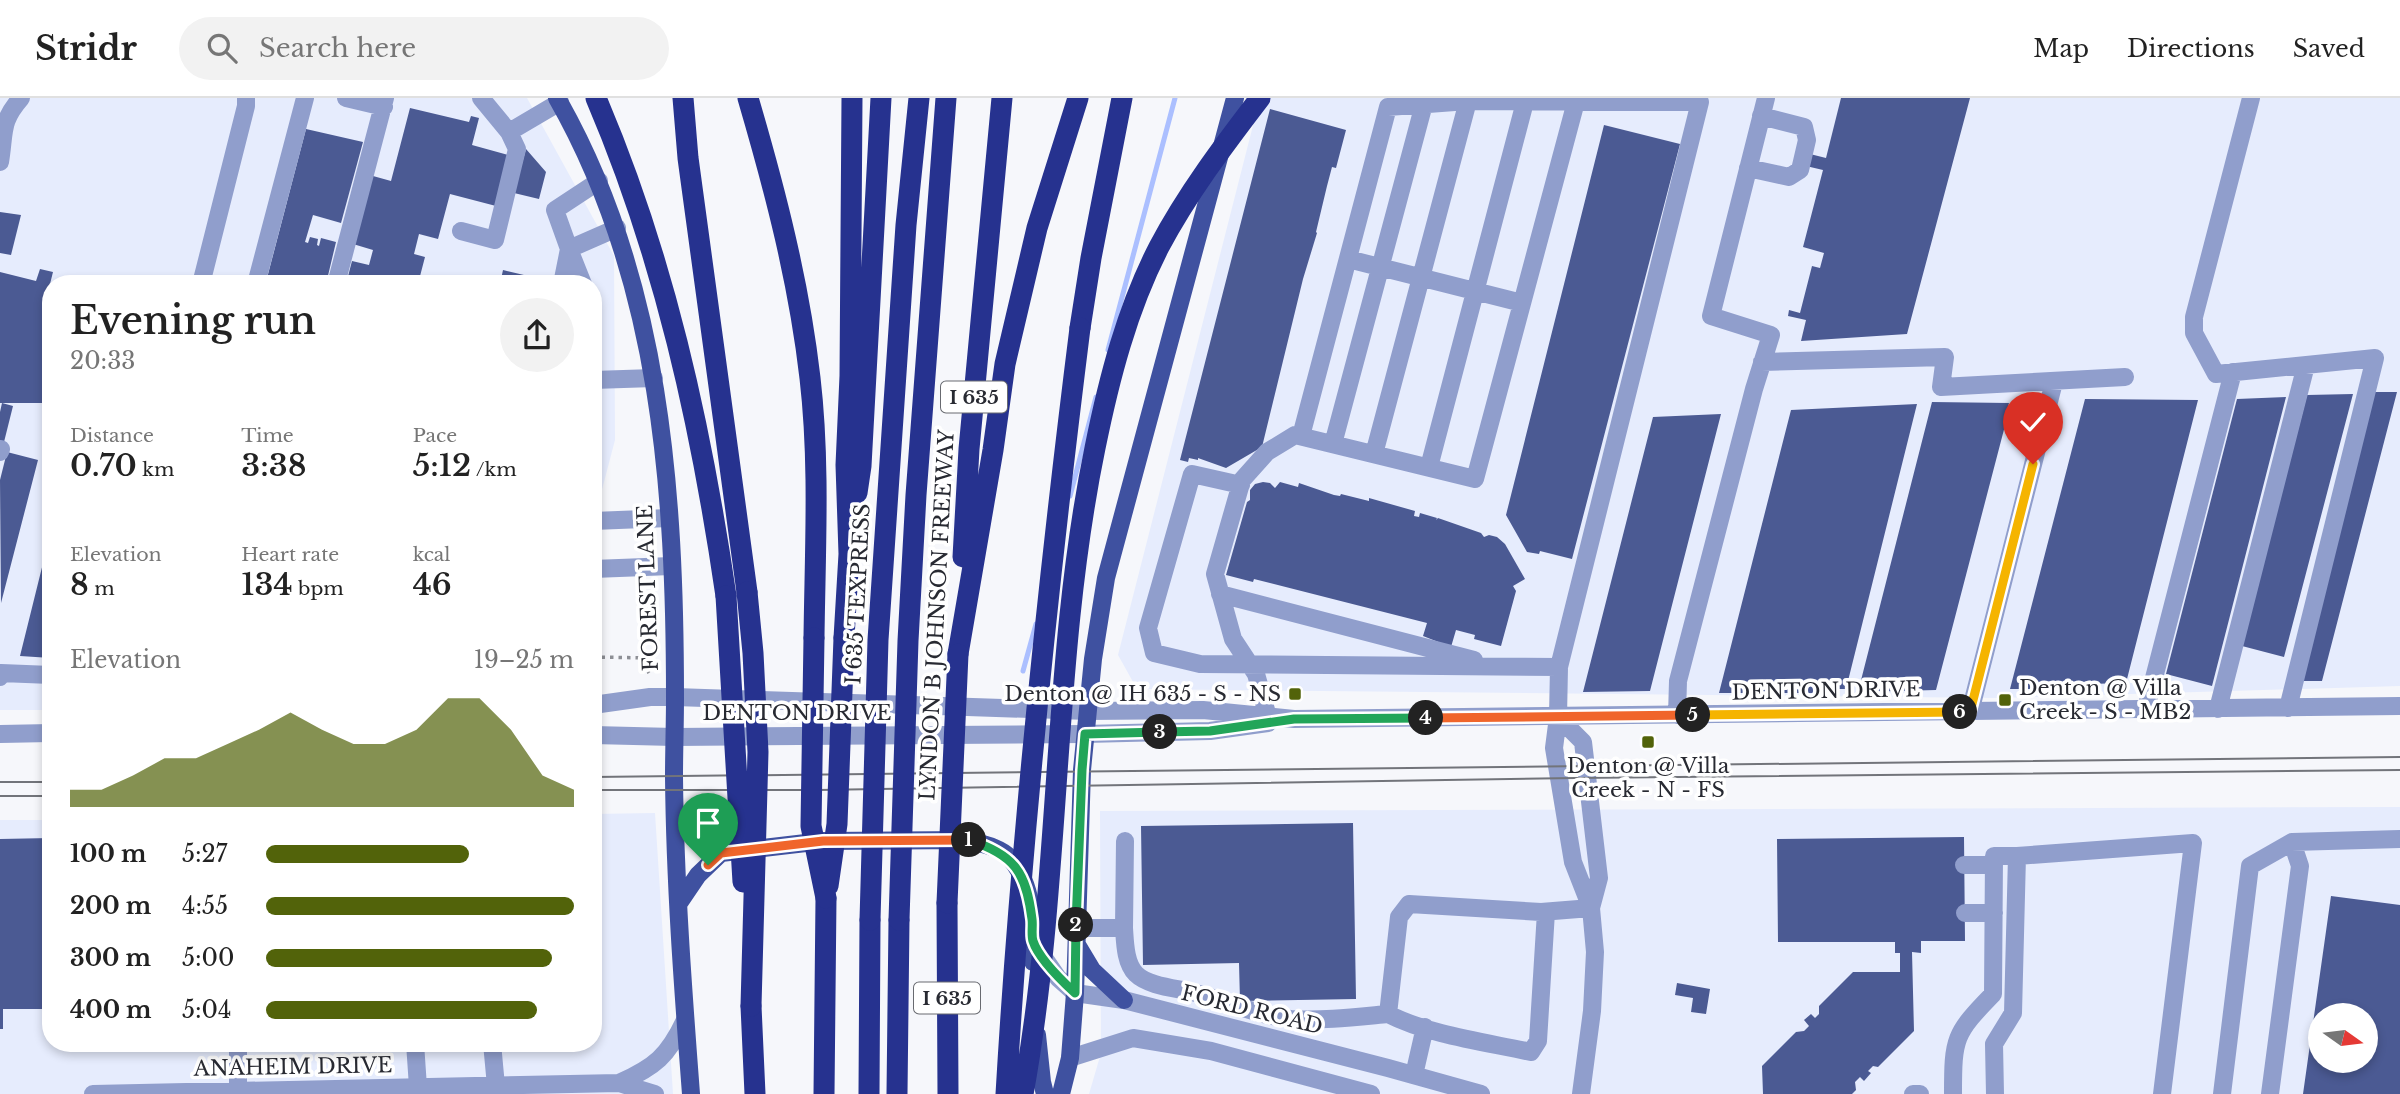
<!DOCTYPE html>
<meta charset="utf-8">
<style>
body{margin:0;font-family:"Libre Baskerville",serif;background:#f2f2f2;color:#222;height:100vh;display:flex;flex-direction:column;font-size:26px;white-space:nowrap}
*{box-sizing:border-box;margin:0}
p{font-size:23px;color:#767676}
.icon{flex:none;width:38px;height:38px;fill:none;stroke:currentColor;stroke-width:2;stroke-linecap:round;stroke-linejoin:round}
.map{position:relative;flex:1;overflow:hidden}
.drawer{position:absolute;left:42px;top:177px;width:560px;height:777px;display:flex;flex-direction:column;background:#fff;border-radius:28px;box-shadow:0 4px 10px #0003}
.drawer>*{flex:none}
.needle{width:46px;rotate:104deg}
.buttons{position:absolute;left:2308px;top:905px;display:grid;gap:14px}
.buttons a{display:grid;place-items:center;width:70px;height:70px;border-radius:50%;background:#fff;box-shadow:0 4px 10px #0003;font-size:35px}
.pin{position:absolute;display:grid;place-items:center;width:60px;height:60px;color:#fff;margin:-72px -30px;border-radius:50% 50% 50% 0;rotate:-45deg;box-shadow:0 0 7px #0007}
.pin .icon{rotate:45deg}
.km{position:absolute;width:35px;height:35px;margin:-18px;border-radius:50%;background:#222;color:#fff;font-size:19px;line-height:35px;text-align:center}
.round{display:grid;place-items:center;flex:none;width:74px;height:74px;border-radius:37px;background:#f2f2f2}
.head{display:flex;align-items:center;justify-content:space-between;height:119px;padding:0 28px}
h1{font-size:38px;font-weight:600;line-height:52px}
.figures{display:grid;grid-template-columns:repeat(3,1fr);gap:10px;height:119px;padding:7px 28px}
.figures div{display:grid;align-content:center}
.figures b{font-size:30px;font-weight:600}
.figures small{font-size:19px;font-weight:400}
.figures p{font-size:19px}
.chart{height:196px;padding:14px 28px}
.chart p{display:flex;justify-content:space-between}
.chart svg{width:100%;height:126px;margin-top:7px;fill:#52630a;opacity:.7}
ul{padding:0 28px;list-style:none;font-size:23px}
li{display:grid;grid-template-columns:112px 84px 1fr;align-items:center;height:52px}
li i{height:18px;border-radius:9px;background:#52630a}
header{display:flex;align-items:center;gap:42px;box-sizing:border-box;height:98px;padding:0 35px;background:#fff;border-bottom:2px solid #e0e0e0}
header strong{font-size:33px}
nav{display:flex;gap:38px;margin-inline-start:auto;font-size:24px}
.search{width:490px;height:63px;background:#f2f2f2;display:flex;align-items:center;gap:18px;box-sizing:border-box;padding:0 24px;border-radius:38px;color:#767676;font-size:26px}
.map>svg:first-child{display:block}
.built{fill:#e6ecfd;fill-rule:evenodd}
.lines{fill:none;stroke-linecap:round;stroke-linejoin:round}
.stream{stroke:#abbfff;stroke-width:5}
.building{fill:#4b5a93;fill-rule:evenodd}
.path{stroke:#8d8f95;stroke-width:3.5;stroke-dasharray:3.5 5;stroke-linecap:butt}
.minor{stroke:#909ecc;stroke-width:18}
.major{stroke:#3f51a0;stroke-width:18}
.highway{stroke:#26328f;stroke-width:21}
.tram{stroke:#72747a;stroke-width:2}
.highway-bridge{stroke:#26328f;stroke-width:21}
.split-1-casing{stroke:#fff;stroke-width:14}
.split-2-casing{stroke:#fff;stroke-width:14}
.split-3-casing{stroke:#fff;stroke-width:14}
.split-4-casing{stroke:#fff;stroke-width:14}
.split-5-casing{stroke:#fff;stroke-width:14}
.split-6-casing{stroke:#fff;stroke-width:14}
.split-7-casing{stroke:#fff;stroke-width:14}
.split-1{stroke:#f0652b;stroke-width:9}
.split-2{stroke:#22a559;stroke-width:9}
.split-3{stroke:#22a559;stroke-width:9}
.split-4{stroke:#22a559;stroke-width:9}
.split-5{stroke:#f0652b;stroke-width:9}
.split-6{stroke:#f5b400;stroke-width:9}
.split-7{stroke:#f5b400;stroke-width:9}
.poi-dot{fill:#52630a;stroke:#fff;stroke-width:2.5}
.labels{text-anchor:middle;stroke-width:7;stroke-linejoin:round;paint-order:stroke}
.shield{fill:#fff;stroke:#686a70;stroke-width:2}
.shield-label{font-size:19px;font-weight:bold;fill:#282a32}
.street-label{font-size:21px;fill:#282a32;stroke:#fff}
.poi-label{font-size:21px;fill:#282a32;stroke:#fff;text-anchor:start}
</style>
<header>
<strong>Stridr</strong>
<div class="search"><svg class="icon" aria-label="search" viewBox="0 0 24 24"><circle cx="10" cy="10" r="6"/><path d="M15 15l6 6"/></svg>Search here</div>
<nav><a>Map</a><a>Directions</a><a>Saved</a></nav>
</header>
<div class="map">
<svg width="2400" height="996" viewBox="0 0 2400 996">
<rect width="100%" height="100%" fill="#f6f7fb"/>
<path class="built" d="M0 0H527L614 158 615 342 593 426V186H51V612H0Z
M1260 0H2400V588L2000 600 1137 591 1118 557Z
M2400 709V996H1089L1101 955 1100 713ZM2320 917H2366V962H2320Z
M655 715 673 996H0V722H51V945H593V716Z"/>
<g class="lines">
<path class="stream" d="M1108 252 1175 0
M1070 398 1096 299
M1023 573 1036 526"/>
</g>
<path class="building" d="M1841 0H1970L1907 236 1801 243 1806 222 1788 218 1789 212 1800 215 1812 168 1820 170 1824 155 1803 149 1823 72 1806 68 1810 56 1826 60Z
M410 10 469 24 471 18 479 20 472 47 515 59 496 108 450 96 438 141 419 136 414 156 425 159 419 182 409 179 407 186H346L352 163 369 167 373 152 353 146 373 78 391 83Z
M1270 11 1346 32 1336 70 1332 69 1327 88 1316 134 1317 135 1303 181 1262 349 1226 370 1198 360V362L1189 360 1188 364 1180 362Z
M1604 27 1680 46 1572 461 1540 453 1539 456 1527 454 1506 417Z
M306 31 363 44 341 125 313 117 305 144 308 145 310 139 318 141 317 147 319 148 321 140 336 144 326 186H267L266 184Z
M526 51 546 74 539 101 514 95Z
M0 114 21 117 11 157 0 155Z
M40 171 53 174 50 186 51 305H0V174L36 183Z
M503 172 541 181 540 186H500Z
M2371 294H2397L2322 583H2296Z
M2353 296 2284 559 2242 548 2307 297Z
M2286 299 2212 588 2166 576 2237 301Z
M2085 301 2198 302 2126 585 2089 586 2088 591H2010Z
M1932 304 2009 305 2005 320H2007L1936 592 1858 594Z
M2 305 13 308 4 344 0 343V314Z
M1917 306 1846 591H1820L1819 595H1719L1791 312Z
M1721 316 1650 593 1583 594 1653 319Z
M7 354 38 362 1 505 0 382Z
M1263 384 1270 385 1275 390 1280 384 1298 389 1299 385 1334 397 1340 398 1341 396 1369 403V400L1415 413 1414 418 1419 419 1420 415 1437 420 1436 422 1438 420 1481 435 1484 439 1489 437 1497 439 1505 446 1525 481 1513 488 1516 493 1501 548 1474 541 1475 537 1456 532 1451 549 1423 538 1427 525 1254 481 1253 484 1226 477 1247 404 1250 402V392L1255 386Z
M50 437 51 560 20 558Z
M1353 725 1356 901 1240 903 1239 865 1143 867 1141 728Z
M1964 739 1965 843H1921V855L1912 854 1914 933 1878 969 1873 968 1868 973 1871 975 1864 983 1860 979 1855 984 1856 992 1852 996H1763L1762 968 1796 934 1804 933 1809 928 1804 922 1811 916 1815 920 1819 916V908L1853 874H1900V855H1895V844H1778L1777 741Z
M51 740V911H3V931H0V741Z
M2331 798 2400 807V996H2303ZM2320 917H2366V962H2320Z
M1677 885 1710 891 1706 916 1691 914 1693 900 1675 897Z"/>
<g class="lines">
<path class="path" d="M593 559 648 560
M643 567 649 575"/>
<path class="minor" d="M346 0 384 9
M481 0 509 34 560 4
M2251 0 2194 219V235L2216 276 2375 260 2288 610
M0 64C5 34 0 24 21 0
M1748 70 1789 79 1800 72 1807 42 1804 29 1761 18
M599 83 555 112 569 151 617 130
M461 133 495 142 517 51 509 34
M569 151 583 186
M1348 161 1522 205
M201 186 246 8V0
M256 186 305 0
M336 186 385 0
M562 186 569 151
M1762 264 1945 259 1941 289 2125 279
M593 282 654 280
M1301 338 1388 9 1468 3V0
M1333 346 1424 6
M0 354 1 351
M1374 356 1468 3 1700 4 1559 569 1558 619 1554 650 1573 764 1591 810 1595 854 1592 913 1581 996
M1429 369 1525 4
M1241 387 1192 376 1148 530 1154 555 1200 566 1559 569
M593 423 669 420
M593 471 671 468
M1220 496 1474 562
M0 579 1 575 51 577
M593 607 650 599H675L1088 613 1203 612 1294 621 2400 608
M2146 611 2233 274
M2218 611 2306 267
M1970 614 2054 284
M1677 617 1678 583 1754 291 1771 237 1711 218 1766 0
M1268 619 1256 576 1233 541 1215 476 1242 382 1267 354 1295 337 1475 381 1577 0
M1558 619 1583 644 1599 780 1591 810
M0 636 51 635
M593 637 674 639 1085 636 1210 633 1268 625
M2017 758 2193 745 2162 996
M1964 767H1994
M1546 814 1538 943 1531 954C1485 944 1429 937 1388 916L1399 819 1409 806 1541 814 1591 810
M1965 815H1994
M1076 830H1124C1125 844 1125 865 1136 876 1148 888 1175 890 1192 894 1225 902 1257 918 1291 921 1323 923 1356 919 1388 916
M1124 830 1125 743
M1038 851 1058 880 1075 895 1124 902 1388 970 1481 996
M415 945 418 989
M492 945 496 988
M1070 960 1133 940 1211 953 1371 996
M1414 977 1425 929
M619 985C655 969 668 958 685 922
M238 993V945
M93 996 619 985 655 996
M1913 996H1920
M1953 996C1953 940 1954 936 1993 896L1994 758H2017L2013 915 1994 946 1995 996
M2222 996 2250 768 2292 744 2400 741
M2270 996 2300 768 2292 744"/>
<path class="major" d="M557 0C661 182 675 395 675 600 675 626 674 653 674 679 675 785 683 891 691 996
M679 805 698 777 721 755 823 743 969 742C982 746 999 749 1009 759 1034 786 1034 830 1033 864
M1077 847 1092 872 1124 902
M1037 937 1042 984 1045 996
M1061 996 1070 960 1075 895 1082 672 1093 561 1106 480 1235 0"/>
<path class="highway" d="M596 0C664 159 701 327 726 498
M683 0 688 60 747 494
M748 0C775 92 799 184 810 280 820 365 815 454 814 540
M1080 230 1091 160 1122 0
M857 395 861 368 881 0
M963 459 969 351 1002 0
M844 540 849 456 846 367 850 278 852 0
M958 556 993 352 1005 266 1037 130 1078 0
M947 805 948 996
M751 908 755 996
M824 996 826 800
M869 996 870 822
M897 996 899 822"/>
<path class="tram" d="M593 679 2400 659
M0 684H51
M593 692H818L1575 680 2400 672
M0 698H51"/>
<path class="highway-bridge" d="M747 494 753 555 758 654 751 908
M726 498 743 784
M814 540 811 728 826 800
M828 788 837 726 844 540
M947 805 958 556
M870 822 878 542 906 127 919 0
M899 822 908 543 916 397 946 0
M1006 996C1021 740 1048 485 1080 230
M1023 996C1062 782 1051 563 1095 350 1109 281 1127 211 1159 149 1187 96 1224 47 1260 0"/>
</g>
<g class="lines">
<g class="split-1-casing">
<path id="split-1" d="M708 767 721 755 823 743 969 742"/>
</g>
<g class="split-2-casing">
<path id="split-2" d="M969 742C1015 757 1026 774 1032 821 1033 828 1031 837 1033 843 1038 859 1062 883 1075 895L1076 827"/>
</g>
<g class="split-3-casing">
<path id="split-3" d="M1076 827 1082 672 1085 636 1160 634"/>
</g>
<g class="split-4-casing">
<path id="split-4" d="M1160 634 1210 633 1294 621 1426 620"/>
</g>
<g class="split-5-casing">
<path id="split-5" d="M1426 620 1693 617"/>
</g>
<g class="split-6-casing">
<path id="split-6" d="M1693 617 1960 614"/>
</g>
<g class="split-7-casing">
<path id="split-7" d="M1960 614H1970L2033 366"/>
</g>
<use href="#split-1" class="split-1"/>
<use href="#split-2" class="split-2"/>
<use href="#split-3" class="split-3"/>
<use href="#split-4" class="split-4"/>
<use href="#split-5" class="split-5"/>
<use href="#split-6" class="split-6"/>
<use href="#split-7" class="split-7"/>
</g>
<g class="poi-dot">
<rect x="1288" y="589" width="14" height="14" rx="3.5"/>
<rect x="1998" y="595" width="14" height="14" rx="3.5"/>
<rect x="1641" y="637" width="14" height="14" rx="3.5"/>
</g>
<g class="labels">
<g class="shield">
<rect x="941" y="283.5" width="66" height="31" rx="5"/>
<rect x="914" y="884.5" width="66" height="31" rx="5"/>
</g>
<g class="shield-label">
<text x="974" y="306">I 635</text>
<text x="947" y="907">I 635</text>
</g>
<g class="street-label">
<text transform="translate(648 490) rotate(-92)" y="7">FOREST LANE</text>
<text transform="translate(858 496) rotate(-87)" y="7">I 635 TEXPRESS</text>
<text transform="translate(937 517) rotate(-87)" y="7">LYNDON B JOHNSON FREEWAY</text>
<text transform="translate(1826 593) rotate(-1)" y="7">DENTON DRIVE</text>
<text x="797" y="622">DENTON DRIVE</text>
<text transform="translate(1252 912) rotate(14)" y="7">FORD ROAD</text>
<text transform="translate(293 969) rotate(-1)" y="7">ANAHEIM DRIVE</text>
</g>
<g class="poi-label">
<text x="2019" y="597">Denton @ Villa<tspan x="2019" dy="24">Creek - S - MB2</tspan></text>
<text x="1281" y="603" text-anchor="end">Denton @ IH 635 - S - NS</text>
<text x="1648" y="675" text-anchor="middle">Denton @ Villa<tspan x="1648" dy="24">Creek - N - FS</tspan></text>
</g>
</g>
</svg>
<div class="buttons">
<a><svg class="needle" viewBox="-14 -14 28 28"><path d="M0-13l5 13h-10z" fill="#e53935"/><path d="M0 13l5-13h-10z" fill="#767676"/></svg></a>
</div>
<div class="pin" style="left:708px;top:767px;background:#1e9e55"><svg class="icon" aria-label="arrive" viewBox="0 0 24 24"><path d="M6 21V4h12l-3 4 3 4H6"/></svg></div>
<div class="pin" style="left:2033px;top:366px;background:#d93025"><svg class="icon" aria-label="check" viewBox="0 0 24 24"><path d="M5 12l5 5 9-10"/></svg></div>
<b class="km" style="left:969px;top:742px">1</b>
<b class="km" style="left:1076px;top:827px">2</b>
<b class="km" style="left:1160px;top:634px">3</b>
<b class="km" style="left:1426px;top:620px">4</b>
<b class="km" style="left:1693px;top:617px">5</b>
<b class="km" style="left:1960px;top:614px">6</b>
<section class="drawer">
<div class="head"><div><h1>Evening run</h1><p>20:33</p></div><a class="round"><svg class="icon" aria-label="share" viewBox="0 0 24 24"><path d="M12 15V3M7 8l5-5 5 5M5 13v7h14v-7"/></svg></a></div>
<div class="figures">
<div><p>Distance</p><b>0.70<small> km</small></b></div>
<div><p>Time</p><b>3:38</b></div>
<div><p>Pace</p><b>5:12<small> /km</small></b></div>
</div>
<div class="figures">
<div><p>Elevation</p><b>8<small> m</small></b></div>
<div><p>Heart rate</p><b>134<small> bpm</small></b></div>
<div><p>kcal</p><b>46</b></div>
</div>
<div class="chart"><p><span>Elevation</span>19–25 m</p>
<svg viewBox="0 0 160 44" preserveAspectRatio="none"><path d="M0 44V38L10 38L20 33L30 27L40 27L50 22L60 17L70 11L80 17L90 22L100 22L110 17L120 6L130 6L140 17L150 33L160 38V44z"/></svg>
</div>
<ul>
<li><b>100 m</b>5:27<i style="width:66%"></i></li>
<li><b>200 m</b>4:55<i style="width:100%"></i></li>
<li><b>300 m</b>5:00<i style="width:93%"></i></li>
<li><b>400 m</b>5:04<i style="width:88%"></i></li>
</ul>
</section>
</div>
